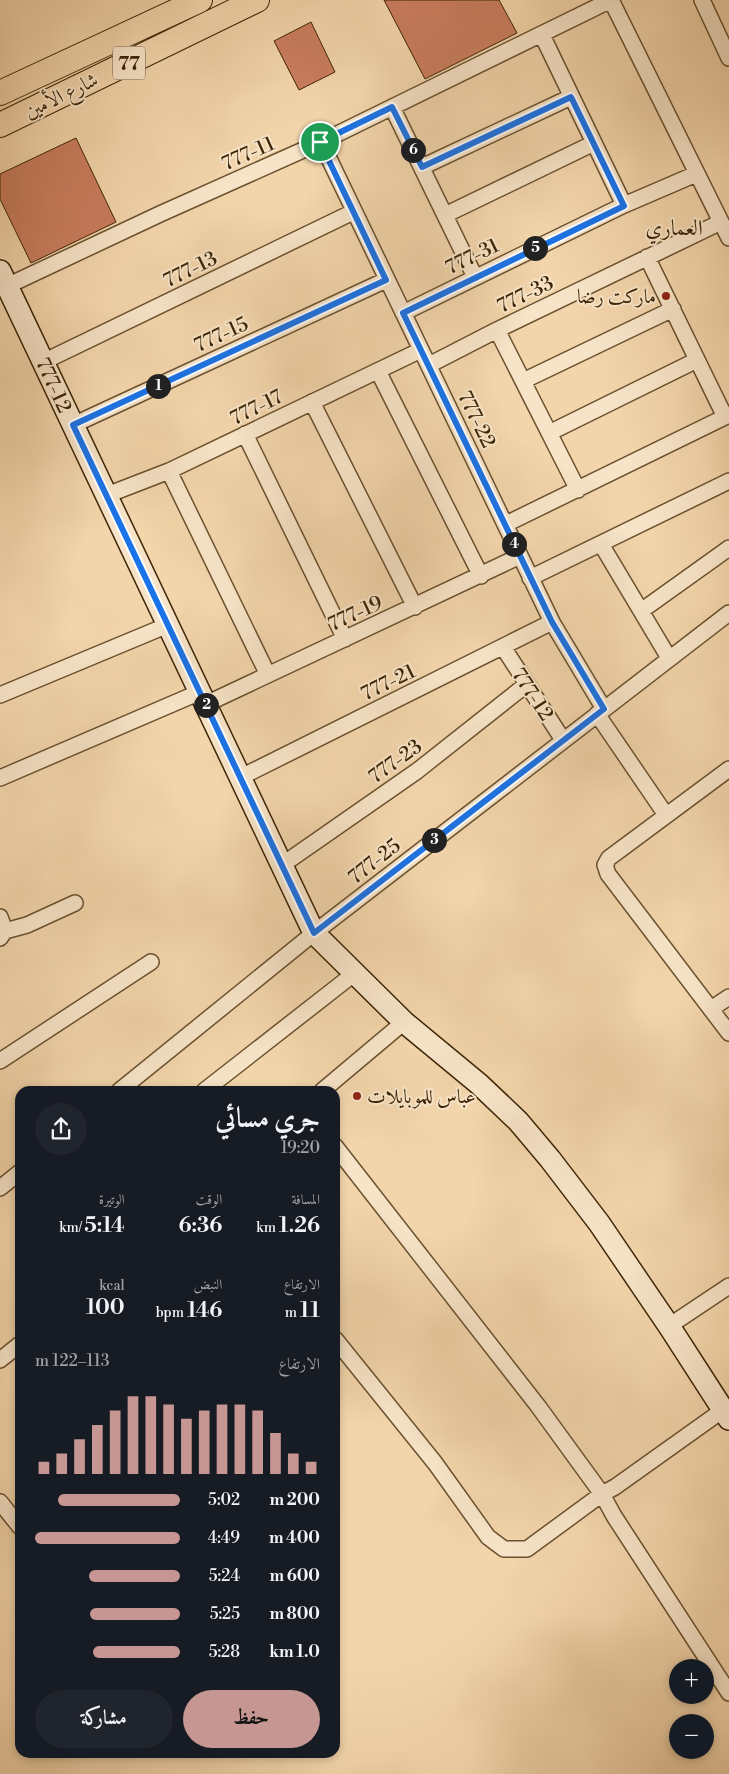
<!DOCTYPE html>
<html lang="ar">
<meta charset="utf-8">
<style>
body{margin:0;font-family:"Libre Bodoni",Amiri,serif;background:#20242c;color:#f1f3f6;direction:rtl;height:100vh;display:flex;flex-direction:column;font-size:19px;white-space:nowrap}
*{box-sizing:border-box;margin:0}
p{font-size:16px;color:#9ea1a6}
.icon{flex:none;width:28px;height:28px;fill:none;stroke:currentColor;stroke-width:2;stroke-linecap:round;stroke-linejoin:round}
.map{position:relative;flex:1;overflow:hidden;direction:ltr}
.panel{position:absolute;left:15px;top:1086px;width:325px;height:672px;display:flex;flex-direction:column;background:#171b24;border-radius:15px;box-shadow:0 2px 8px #0003;direction:rtl}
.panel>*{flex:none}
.buttons{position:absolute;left:669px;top:1659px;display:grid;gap:10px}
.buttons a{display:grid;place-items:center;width:45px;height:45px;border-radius:50%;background:#171b24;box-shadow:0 2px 8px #0003;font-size:25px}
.pin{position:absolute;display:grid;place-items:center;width:42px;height:42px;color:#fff;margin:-21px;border:2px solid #fff;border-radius:50%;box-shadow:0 1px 5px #0007}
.km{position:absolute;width:25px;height:25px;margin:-12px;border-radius:50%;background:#222;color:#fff;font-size:14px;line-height:25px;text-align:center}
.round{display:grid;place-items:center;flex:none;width:52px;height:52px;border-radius:26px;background:#20242c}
.head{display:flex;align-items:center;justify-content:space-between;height:85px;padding:0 20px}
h1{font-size:28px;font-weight:600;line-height:38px}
.stats{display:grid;grid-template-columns:repeat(3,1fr);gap:8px;height:85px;padding:5px 20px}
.stats div{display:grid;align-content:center}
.stats b{font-size:21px;font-weight:600}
.stats small{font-size:14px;font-weight:400}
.stats p{font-size:14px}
.chart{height:140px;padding:10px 20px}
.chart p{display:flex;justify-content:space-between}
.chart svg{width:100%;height:90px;margin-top:5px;stroke:#c59692;stroke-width:6}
.action{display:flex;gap:10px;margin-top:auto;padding:10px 20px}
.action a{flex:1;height:58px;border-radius:30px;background:#c59692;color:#111;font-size:20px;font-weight:600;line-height:58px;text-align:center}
.action a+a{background:#20242c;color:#f1f3f6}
ul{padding:0 20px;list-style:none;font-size:16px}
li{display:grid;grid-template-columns:80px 60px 1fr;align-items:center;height:38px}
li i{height:12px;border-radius:6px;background:#c59692}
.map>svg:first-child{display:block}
.building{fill:#c97d5e;stroke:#3d2505}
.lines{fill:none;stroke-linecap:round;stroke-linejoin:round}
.street-casing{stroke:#6a512e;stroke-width:18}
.secondary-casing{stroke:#3d2505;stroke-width:24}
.primary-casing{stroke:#3d2505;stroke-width:26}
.street{stroke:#f7e4c8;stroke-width:15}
.secondary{stroke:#f7e4c8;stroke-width:21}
.primary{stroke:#f3d5ab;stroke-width:24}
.route-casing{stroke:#fff;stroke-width:10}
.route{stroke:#1a73e8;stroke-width:6}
.poi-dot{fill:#8f2418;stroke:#f7e4c8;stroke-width:2}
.labels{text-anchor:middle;stroke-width:4;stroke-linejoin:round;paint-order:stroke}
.shield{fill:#f7e4c8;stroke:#755e40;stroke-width:1}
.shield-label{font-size:19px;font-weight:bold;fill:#3d2505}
.street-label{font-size:20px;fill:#3d2505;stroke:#f7e4c8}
.poi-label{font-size:20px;fill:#3d2505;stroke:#f7e4c8;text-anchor:end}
.quarter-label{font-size:22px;fill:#3d2505;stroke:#f7e4c8}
</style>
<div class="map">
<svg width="729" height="1774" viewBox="0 0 729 1774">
<rect width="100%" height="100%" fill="#f3d5ab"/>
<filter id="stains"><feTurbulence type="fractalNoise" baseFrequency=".004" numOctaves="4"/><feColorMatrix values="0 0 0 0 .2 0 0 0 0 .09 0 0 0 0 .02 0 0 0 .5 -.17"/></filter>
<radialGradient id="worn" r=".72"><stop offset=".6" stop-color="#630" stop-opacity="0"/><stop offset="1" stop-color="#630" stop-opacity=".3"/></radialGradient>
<path class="building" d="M384 0H499L517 33 425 79Z
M311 22 335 72 299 90 274 41Z
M76 138 116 222 31 263 0 199V174Z"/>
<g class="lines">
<g class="street-casing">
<path id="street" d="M611 0 729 238
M702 0 729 58
M542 35 624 205
M392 107 475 277
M321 142 552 622 604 709
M422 167 571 97
M445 215 594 143
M647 257 725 417
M7 286 160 214 321 142 611 0
M403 313 624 205 696 174
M497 330 578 490
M43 362 353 212
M429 365 497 330 721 222
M378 371 481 576
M523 381 673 309
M312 402 415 607
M73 425 386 280
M549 433 697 360
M245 434 345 639
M169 471 268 675
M107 495 169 471 421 350
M506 524 729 415
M601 544 669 658
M530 578 729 481
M641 611 729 548
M503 647 563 740
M0 695 168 625
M206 704 520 556
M597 714 666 815
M729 769 609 858 605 865 608 874 729 1033
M241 777 552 622
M0 778 200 692
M282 865 417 771 527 684
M0 917 5 931 0 938
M5 931 27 925 75 903
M711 1009 729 997
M0 1061 151 962
M119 1091 314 933 729 613
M204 1091 355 973
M322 1091 404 1022
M335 1146 538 1406 602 1494 615 1487 723 1410
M0 1188 20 1172
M669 1326 729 1286
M335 1339 435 1463 488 1537 504 1549H527L602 1494 614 1516 729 1693
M0 1360 20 1344
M0 1502 20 1527"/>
</g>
<g class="secondary-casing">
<path id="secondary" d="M0 271 314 933 404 1022 479 1084 518 1121 550 1159 599 1223 669 1326 729 1419"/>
</g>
<g class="primary-casing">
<path id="primary" d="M0 93 200 0
M0 125 257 0"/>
</g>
<use href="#street" class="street"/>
<use href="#secondary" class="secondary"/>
<use href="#primary" class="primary"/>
</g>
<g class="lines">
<g class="route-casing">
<path id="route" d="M571 97 624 206 403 313 552 622 604 709 314 933 73 425 386 280 320 142 392 107 422 167Z"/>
</g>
<use href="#route" class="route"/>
</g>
<g class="poi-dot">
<circle cx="666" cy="296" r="5"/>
<circle cx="357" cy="1096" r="5"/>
</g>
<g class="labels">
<rect class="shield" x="113" y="46.5" width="32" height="33" rx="4"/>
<g class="shield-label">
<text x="129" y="70">77</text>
</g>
<g class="street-label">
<text transform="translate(61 95) rotate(-26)" y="7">شارع الأمين</text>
<text transform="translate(248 153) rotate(-24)" y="7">777-11</text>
<text transform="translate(472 256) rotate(-26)" y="7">777-31</text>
<text transform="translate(190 269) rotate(-26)" y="7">777-13</text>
<text transform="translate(525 294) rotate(-26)" y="7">777-33</text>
<text transform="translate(221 334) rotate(-25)" y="7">777-15</text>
<text transform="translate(54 385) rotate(65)" y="7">777-12</text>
<text transform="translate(256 407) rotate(-26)" y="7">777-17</text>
<text transform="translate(477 419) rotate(64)" y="7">777-22</text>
<text transform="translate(355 613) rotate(-25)" y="7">777-19</text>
<text transform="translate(388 682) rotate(-26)" y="7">777-21</text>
<text transform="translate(533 694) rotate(57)" y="7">777-12</text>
<text transform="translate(395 761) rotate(-36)" y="7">777-23</text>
<text transform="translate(374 861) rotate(-38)" y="7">777-25</text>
</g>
<g class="poi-label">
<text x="656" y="303">ماركت رضا</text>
<text x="367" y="1103" text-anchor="start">عباس للموبايلات</text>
</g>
<g class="quarter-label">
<text x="674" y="235">العماري</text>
</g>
</g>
<rect width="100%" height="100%" filter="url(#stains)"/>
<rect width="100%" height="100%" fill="url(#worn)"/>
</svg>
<div class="buttons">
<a>+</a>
<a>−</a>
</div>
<div class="pin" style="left:320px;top:142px;background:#1e9e55"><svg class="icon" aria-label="arrive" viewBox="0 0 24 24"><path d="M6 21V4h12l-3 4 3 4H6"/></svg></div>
<b class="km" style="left:158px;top:386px">1</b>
<b class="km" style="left:206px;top:705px">2</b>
<b class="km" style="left:434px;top:840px">3</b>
<b class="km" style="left:514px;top:544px">4</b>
<b class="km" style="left:535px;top:248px">5</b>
<b class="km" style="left:413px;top:150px">6</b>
<section class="panel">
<div class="head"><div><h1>جري مسائي</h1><p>19:20</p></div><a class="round"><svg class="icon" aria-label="share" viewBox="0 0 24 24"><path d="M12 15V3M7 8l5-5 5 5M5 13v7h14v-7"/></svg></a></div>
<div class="stats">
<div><p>المسافة</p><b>1.26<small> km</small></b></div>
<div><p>الوقت</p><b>6:36</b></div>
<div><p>الوتيرة</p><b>5:14<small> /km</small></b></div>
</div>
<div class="stats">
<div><p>الارتفاع</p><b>11<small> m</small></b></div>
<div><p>النبض</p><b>146<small> bpm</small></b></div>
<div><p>kcal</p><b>100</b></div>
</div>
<div class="chart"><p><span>الارتفاع</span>113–122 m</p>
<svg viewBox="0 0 160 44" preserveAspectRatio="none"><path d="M5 44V38M15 44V34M25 44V27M35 44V20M45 44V13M55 44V6M65 44V6M75 44V10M85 44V17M95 44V13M105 44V10M115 44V10M125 44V13M135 44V24M145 44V34M155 44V38"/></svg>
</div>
<ul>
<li><b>200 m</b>5:02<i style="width:84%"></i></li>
<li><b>400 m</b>4:49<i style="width:100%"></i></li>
<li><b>600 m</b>5:24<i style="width:63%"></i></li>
<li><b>800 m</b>5:25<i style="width:62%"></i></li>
<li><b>1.0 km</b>5:28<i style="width:60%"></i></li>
</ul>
<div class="action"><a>حفظ</a><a>مشاركة</a></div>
</section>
</div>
